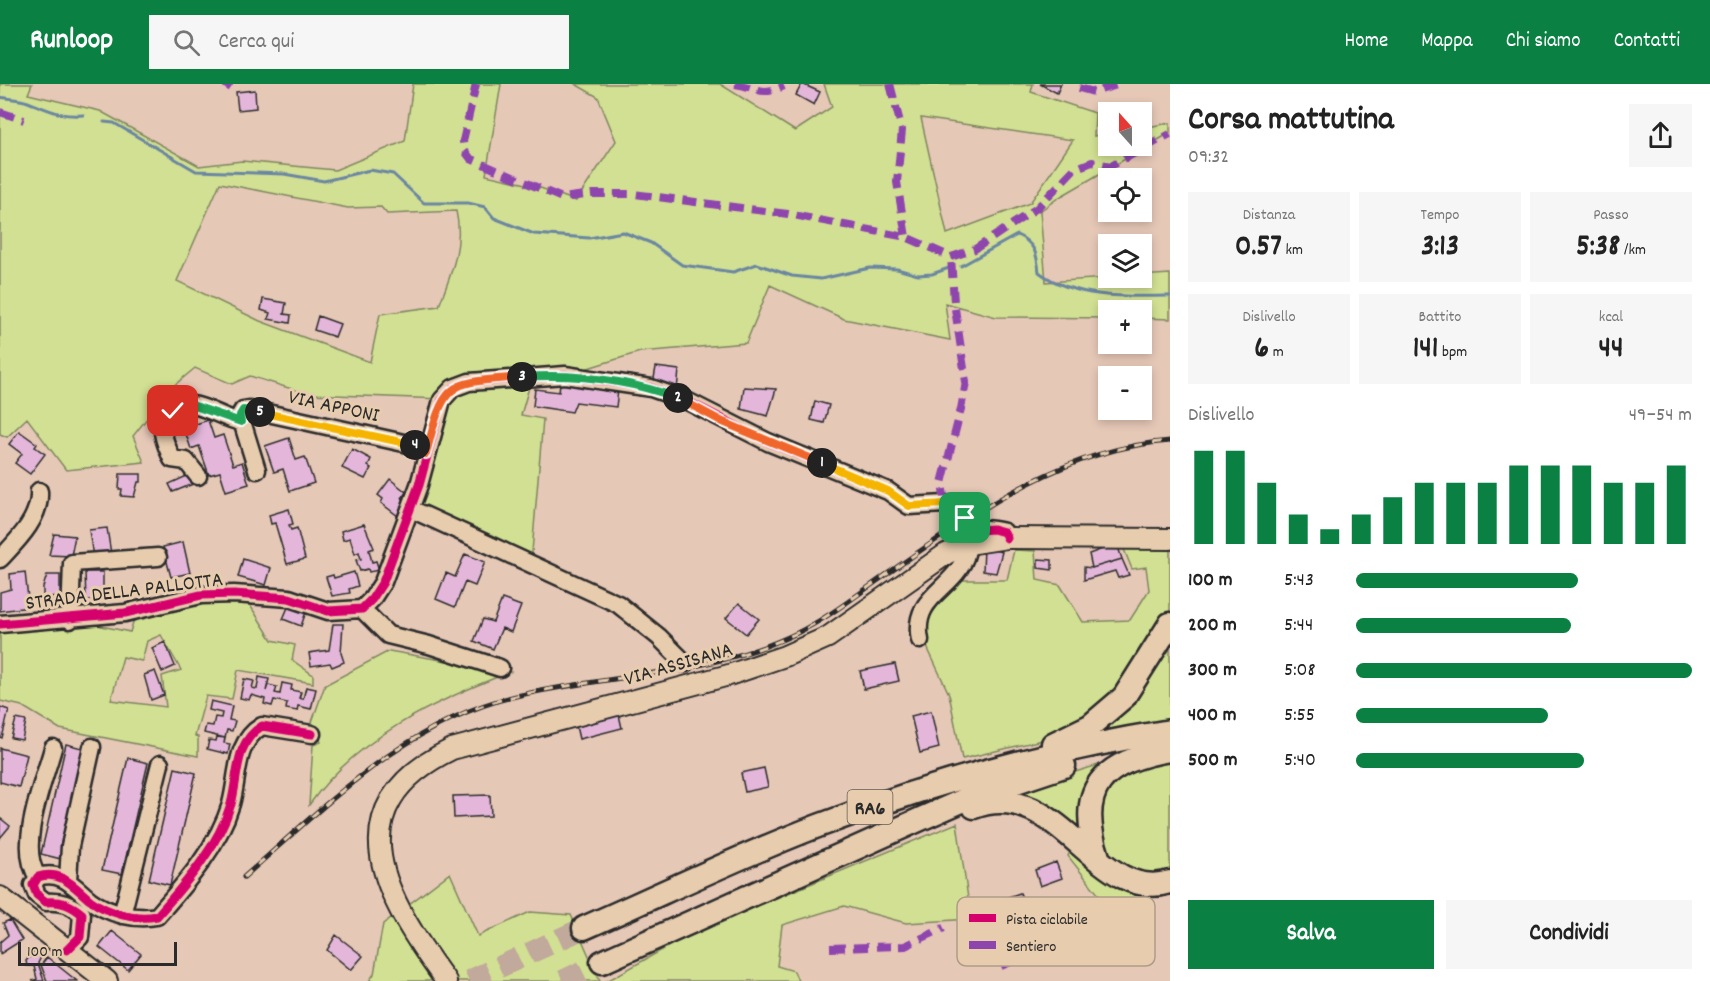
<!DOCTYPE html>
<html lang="it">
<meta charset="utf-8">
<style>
body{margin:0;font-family:Dekko,sans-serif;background:#f6f6f6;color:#222;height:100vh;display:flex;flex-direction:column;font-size:22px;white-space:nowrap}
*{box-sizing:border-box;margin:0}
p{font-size:20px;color:#767676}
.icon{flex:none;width:33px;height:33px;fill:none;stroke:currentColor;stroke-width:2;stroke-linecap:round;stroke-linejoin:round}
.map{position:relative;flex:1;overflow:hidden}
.drawer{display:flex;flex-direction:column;background:#fff;width:540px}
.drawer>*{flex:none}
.needle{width:39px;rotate:339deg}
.tools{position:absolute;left:1098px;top:18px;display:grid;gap:12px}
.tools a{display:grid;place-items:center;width:54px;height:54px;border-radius:0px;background:#fff;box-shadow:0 3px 9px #0003;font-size:30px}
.scale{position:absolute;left:18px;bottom:15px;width:159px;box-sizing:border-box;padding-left:6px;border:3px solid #2b2b2b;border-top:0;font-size:16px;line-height:21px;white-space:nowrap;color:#2b2b2b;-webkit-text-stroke:4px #e7ccae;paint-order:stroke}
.pin{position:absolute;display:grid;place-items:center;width:51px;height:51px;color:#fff;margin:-26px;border-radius:12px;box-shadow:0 3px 9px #0006}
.km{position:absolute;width:30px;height:30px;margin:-15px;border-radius:50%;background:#222;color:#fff;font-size:16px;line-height:30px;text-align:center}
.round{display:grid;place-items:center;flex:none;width:63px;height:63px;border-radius:0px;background:#f6f6f6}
.headline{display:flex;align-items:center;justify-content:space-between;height:102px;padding:0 18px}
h1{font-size:33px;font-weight:800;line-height:45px}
.stats{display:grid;grid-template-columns:repeat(3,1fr);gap:9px;height:102px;padding:6px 18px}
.stats div{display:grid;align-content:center;border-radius:0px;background:#f6f6f6;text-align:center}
.stats b{font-size:30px;font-weight:800}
.stats small{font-size:16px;font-weight:400}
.stats p{font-size:16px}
.chart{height:168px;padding:12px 18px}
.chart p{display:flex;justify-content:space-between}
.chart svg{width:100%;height:108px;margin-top:6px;stroke:#0b8043;stroke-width:6}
.action{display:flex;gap:12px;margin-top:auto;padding:12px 18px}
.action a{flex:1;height:69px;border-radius:0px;background:#0b8043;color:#fff;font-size:24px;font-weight:800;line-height:69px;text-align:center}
.action a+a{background:#f6f6f6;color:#222}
ul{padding:0 18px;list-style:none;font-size:20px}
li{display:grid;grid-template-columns:96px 72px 1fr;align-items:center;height:45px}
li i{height:15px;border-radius:8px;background:#0b8043}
header{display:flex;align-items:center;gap:36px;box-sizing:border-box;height:84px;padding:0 30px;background:#0b8043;color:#fff}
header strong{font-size:28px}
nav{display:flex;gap:33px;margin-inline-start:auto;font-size:21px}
.search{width:420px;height:54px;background:#f6f6f6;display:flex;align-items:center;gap:15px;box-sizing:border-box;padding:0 21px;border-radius:0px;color:#767676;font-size:22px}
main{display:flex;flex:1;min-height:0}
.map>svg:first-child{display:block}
.green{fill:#d2e093;stroke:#7e865f;stroke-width:1.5;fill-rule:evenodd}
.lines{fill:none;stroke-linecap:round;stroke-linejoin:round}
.stream{stroke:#6a86a1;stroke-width:3}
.building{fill:#e4b7da;stroke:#2b2b2b;stroke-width:1.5}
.highway-tunnel{stroke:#c1a99b;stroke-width:22;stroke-dasharray:22 11;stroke-linecap:butt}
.minor-casing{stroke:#2b2b2b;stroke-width:21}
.major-casing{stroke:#2b2b2b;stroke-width:24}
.highway-casing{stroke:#2b2b2b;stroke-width:27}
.minor{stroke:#e7ccae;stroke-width:16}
.major{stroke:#e7ccae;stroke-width:20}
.highway{stroke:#e7ccae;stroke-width:22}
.rail-casing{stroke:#2b2b2b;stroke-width:5}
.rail{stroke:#e7ccae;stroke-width:3;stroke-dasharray:9;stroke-linecap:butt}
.quiet{stroke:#8e44ad;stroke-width:8;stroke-dasharray:15 8;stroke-linecap:butt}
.cycleway-casing{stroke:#e7ccae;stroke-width:13}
.cycleway{stroke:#d6006c;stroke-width:9}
.split-1-casing{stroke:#fff;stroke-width:12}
.split-2-casing{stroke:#fff;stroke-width:12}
.split-3-casing{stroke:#fff;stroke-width:12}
.split-4-casing{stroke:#fff;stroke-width:12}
.split-5-casing{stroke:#fff;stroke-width:12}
.split-6-casing{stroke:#fff;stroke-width:12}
.split-1{stroke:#f5b400;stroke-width:8}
.split-2{stroke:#f0652b;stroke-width:8}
.split-3{stroke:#22a559;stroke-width:8}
.split-4{stroke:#f0652b;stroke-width:8}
.split-5{stroke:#f5b400;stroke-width:8}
.split-6{stroke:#22a559;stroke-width:8}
.labels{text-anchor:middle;stroke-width:6;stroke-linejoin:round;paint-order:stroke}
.shield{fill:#e7ccae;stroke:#635b52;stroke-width:1.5}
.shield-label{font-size:20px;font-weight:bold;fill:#2b2b2b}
.street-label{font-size:21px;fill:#2b2b2b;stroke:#e7ccae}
.key{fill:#e7ccae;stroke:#af9c87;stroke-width:1.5}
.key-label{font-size:16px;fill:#2b2b2b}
</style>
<header>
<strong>Runloop</strong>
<div class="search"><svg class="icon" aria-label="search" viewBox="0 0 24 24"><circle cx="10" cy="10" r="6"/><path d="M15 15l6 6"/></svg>Cerca qui</div>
<nav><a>Home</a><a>Mappa</a><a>Chi siamo</a><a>Contatti</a></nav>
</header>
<main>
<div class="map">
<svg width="1170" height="897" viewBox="0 0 1170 897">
<rect width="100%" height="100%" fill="#e6c8b7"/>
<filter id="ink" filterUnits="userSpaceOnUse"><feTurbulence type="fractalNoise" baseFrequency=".0167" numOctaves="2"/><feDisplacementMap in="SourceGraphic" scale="12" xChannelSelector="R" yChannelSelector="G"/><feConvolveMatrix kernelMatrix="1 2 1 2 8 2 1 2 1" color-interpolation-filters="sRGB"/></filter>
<g filter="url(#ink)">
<path class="green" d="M0 0H32L28 10 100 27 199 82 242 77 335 86 405 57 413 0H501L486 91 535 102 576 117 616 57 598 13 575 0H720L795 47 832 23 824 0H1033L1031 8 1095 29 1094 52 1108 49V62H1142V44L1170 39V49L1058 114 1040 127 1046 198 1170 190V235L1142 234V226H1108V234L996 233 945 219 950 256 844 235 770 201 746 259 640 268 565 291 532 293 521 331 543 335 531 480 411 425 442 315 308 310 250 292 232 300 195 284 171 304 133 352 144 378 66 386 27 334 7 353 0 350ZM921 34 1073 56 1030 119 947 150ZM220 99 348 124 381 123 387 130 456 127C464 161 451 190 439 222L380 230 370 278 260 237 177 197Z
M1170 461V526L1121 599 1093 633 1046 655 962 675 949 610 928 565 921 539 956 496H1007L1014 466 1035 467 1037 496 1060 501 1083 538 1130 536 1149 506 1146 483 1132 485 1123 463Z
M206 517 248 518 272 556 295 561 292 576 313 591V599L238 586 232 615 206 612 195 652 198 653V672L60 645 22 622 0 617V545L97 541 130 548 135 532ZM161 551 181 586 162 592 166 623 111 616 123 573 142 577 147 557Z
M1170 550V639L1085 652Z
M389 567 510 588C435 617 357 653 309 721L313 661 321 658 312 638 325 601Z
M1170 671V809L1106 820 1068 772 1078 751 993 713 1108 678 1103 700Z
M957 739 971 835 906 839 844 822 782 841 777 882 794 887 798 897H607L692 849Z
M450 789 478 852 530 828 571 831 600 897H369L374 890 383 840Z"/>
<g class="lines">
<path class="stream" d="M0 13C9 15 20 15 28 18 49 26 61 33 83 31
M104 38 114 39 196 87 284 90 324 97 370 86 393 90 424 119H468L485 123 494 134 534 150 589 154 623 148 651 159 682 181 733 188 757 180 792 192 821 195 870 184 897 185 918 191 932 190 949 184
M961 182 1017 151C1035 159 1037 170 1039 188 1074 215 1127 213 1170 212"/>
</g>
<path class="building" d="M802 0 820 8 814 21 796 11Z
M1040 0H1061L1057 9Z
M255 6 256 24 238 26 236 8Z
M263 215 286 219 284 230 291 231 290 239 268 235 270 229 261 226Z
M318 232 340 240 335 253 314 246Z
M656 283 679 286 677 306 653 300Z
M560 299 618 306 616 323 576 318 572 328 533 322 535 305 559 308Z
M744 303 776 305 768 332 741 325Z
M815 317 829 321 824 339 811 336Z
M208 336 214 354 223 351 233 381 242 378 249 400 226 407 220 388 209 391 199 362 191 365 184 344Z
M19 347 37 360 35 363 45 370 30 390 15 379 22 370 9 360Z
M289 354 296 376 305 373 314 399 290 407 283 385 274 388 265 362Z
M352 365 371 375 368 382 371 384 365 395 342 384Z
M120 390H141V398H138L134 413 121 412 122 405H119Z
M189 391 193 400 173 408 169 400Z
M390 395 406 408 402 414 408 419 398 432 381 419 383 415 378 411Z
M289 425 293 440 289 441 291 446 297 444 305 475 287 480 275 439 271 440 269 431Z
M364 440 374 464 369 466 372 478 376 477 379 486 369 488 368 485 360 487 356 476 361 475 359 468 355 470 350 454 343 456 341 447Z
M107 444 111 470 93 473 89 446Z
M54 450 75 452 71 472 49 471Z
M183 458 190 489 171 493 163 463Z
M1117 460 1122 475 1092 484 1089 470Z
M984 464 1002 468 996 489 983 487Z
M465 470 485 478 475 502 465 498 455 523 436 515 446 489 455 493Z
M243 475 271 484 266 501 238 493Z
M1038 475 1052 476V486L1038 484Z
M1122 475 1129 491 1118 494 1115 487 1084 496V483L1092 484Z
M25 488 29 523 0 527V508L11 505 10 490Z
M85 488H103V516H86Z
M354 488 358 502 349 505 350 509 332 512 326 493 333 491 334 494Z
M47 491H60V512L49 513V517H60V527L43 529V503Z
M502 515 521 522 511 548 502 544 493 565 474 557 483 535 493 538Z
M739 519 759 535 746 550 726 534Z
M289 521 306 528 301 542 283 535Z
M333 540H343L341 569 344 578 332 583 330 579 311 582 309 569 329 566Z
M165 558 175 582 162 588 152 564Z
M895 580 899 597 864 605 860 587Z
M155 587 164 611 151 616 144 591Z
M259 593 269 595 266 607 268 601 277 603 275 609 280 610 282 599 292 601 291 606 301 608 299 614 303 615 306 603 316 605 311 625 298 622 297 627 286 625 287 619 274 616 272 622 264 620 265 615 251 611 249 616 240 614 244 595 254 597 252 604 257 605Z
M211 617 232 622 229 636 235 637 232 647 227 646 225 654 204 649 206 641 213 642 215 633 221 634 222 629 209 626Z
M0 623 9 626 2 654 0 653Z
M931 627 939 664 920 669 911 632Z
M619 631 622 644 579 655 576 642Z
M16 635 26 637 22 656 11 654Z
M217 653 225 654 224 659 230 660 228 670 207 665 209 656 216 657Z
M66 660 86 665 61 775 41 770Z
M0 664 27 671 19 703 0 698Z
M128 674 148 679 122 790 102 786Z
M175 684 196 689 170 801 149 796Z
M764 684 768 703 745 708 741 689Z
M490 711 491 732 454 734 453 712Z
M0 734 10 742 0 754Z
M1056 778 1062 794 1040 802 1035 786Z
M1020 809 1025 820 996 830 991 819Z
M10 836 22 856 0 870V858L8 851 3 839Z
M112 847 141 870 128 886 99 863Z
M336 851 363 872 351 886 327 866Z
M35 866 42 871 38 879 44 897H32L37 895 34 882H27L26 877Z
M47 873 77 897H47L41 881Z"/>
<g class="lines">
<path class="highway-tunnel" d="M469 897 584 844
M563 897 602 878"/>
<g class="minor-casing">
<path id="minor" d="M257 386 240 331 243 326 249 325 413 361 422 364 426 370
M198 392 186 377 172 375C169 367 163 356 163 347 164 333 177 320 192 321 208 323 225 335 241 338
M411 425 618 520 659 553 685 579
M970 440C981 447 991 444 1004 448L1007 454
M0 475C17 457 41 434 39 407
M362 525 388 551 429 561 500 584
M70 536 72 479 158 473
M0 540 125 529 201 511 234 510 289 514 328 527 362 525 372 515 383 498 419 401 442 316 453 304 469 298 565 291 651 304 683 315 768 358 888 407 909 422 945 420 955 423 965 434
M920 556C910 507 964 505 968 460
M38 793C16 764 44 697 53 664
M68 797 70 762 92 663
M122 831 160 680
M67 866 80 853 82 830C70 820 61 817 46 818L37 811 33 801 38 793C62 786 73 802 90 816 109 830 135 836 157 832 186 799 218 763 231 720 239 691 234 659 262 642L312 650"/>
</g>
<g class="major-casing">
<path id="major" d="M0 813 107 897
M446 897C387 816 330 724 452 665L729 591 785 572 828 553 946 470 968 460 1007 454 1170 455"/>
</g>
<g class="highway-casing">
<path id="highway" d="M1053 660 1090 642 1124 613 1170 540
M974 723C1058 691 1097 821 1170 798
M1098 773C1075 704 1103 677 1170 666
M584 844C662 810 739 772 818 742 932 699 1050 666 1170 647
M602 878 923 734 971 713 1064 682"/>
</g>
<use href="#minor" class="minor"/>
<use href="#major" class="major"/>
<use href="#highway" class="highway"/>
<g class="rail-casing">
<path id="rail" d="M244 793C325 722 407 637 516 612 611 590 708 592 797 549 826 535 853 514 880 495 969 433 1058 365 1170 357"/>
</g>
<use href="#rail" class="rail"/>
<path class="quiet" d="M225 0 231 4
M476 0 463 57 464 66 471 75 562 114 592 110H634L788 130 906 153 951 173 975 165 1037 124 1074 85 1092 78 1111 82 1170 50
M735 0C758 3 759 13 784 2
M890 0 902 46 897 98 906 153
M1079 4 1094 8 1120 0
M0 28 24 36
M945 420 942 399 961 325 966 298 954 218 951 173
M830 864 905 862 944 844
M1001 882 1103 839 1125 826"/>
<g class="cycleway-casing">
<path id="cycleway" d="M0 540 125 529 201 511 234 510 289 514 328 527 362 525 372 515 383 498 419 401 442 316 453 304 469 298 565 291 651 304 683 315 768 358 888 407 909 422 945 420 955 423 970 440 979 446 993 445 1004 448 1007 454
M67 866 80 853 82 830C70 820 61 817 46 818L37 811 33 801 38 793C62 786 73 802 90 816 109 830 135 836 157 832 186 799 218 763 231 720 239 691 234 659 262 642L312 650"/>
</g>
<use href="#cycleway" class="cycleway"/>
</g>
</g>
<g class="lines" filter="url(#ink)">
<g class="split-1-casing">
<path id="split-1" d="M822 379 888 407 909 422 945 420 955 423 965 434"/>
</g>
<g class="split-2-casing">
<path id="split-2" d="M678 314 723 338 822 379"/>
</g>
<g class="split-3-casing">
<path id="split-3" d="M522 293C576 289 628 296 678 314"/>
</g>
<g class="split-4-casing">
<path id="split-4" d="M415 361 422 364 426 370C445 295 447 299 522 293"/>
</g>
<g class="split-5-casing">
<path id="split-5" d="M260 328 415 361"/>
</g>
<g class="split-6-casing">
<path id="split-6" d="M173 327 192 321 241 338 240 331 243 326 260 328"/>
</g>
<use href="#split-1" class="split-1"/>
<use href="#split-2" class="split-2"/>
<use href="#split-3" class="split-3"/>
<use href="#split-4" class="split-4"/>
<use href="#split-5" class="split-5"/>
<use href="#split-6" class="split-6"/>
</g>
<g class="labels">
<rect class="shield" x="847.5" y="706" width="45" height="34" rx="4.5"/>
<g class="shield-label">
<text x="870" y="730">RA6</text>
</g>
<g class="street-label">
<text transform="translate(334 321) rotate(12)" y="7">VIA APPONI</text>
<text transform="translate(124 506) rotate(-7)" y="7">STRADA DELLA PALLOTTA</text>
<text transform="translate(678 579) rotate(-16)" y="7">VIA ASSISANA</text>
</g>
</g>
<rect x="957" y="813" width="198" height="69" rx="9" class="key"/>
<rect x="969" y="830" width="27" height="8" fill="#d6006c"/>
<rect x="969" y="857" width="27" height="8" fill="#8e44ad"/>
<g class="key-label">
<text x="1006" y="840">Pista ciclabile</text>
<text x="1006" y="867">Sentiero</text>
</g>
</svg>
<div class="tools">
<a><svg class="needle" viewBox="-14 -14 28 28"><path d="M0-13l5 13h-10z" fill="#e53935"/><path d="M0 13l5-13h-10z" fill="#767676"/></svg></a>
<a><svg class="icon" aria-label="locate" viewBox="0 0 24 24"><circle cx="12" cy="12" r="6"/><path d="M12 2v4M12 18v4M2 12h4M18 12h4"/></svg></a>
<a><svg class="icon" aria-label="layers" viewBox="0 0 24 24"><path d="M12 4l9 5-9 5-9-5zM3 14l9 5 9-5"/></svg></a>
<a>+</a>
<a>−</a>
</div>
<div class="scale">100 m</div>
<div class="pin" style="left:965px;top:434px;background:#1e9e55"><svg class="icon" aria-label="arrive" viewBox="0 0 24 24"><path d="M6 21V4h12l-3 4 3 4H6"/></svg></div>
<div class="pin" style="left:173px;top:327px;background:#d93025"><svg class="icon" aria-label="check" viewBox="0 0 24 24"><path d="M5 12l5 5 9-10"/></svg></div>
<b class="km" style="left:822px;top:379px">1</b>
<b class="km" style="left:678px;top:314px">2</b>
<b class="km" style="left:522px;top:293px">3</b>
<b class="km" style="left:415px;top:361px">4</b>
<b class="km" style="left:260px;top:328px">5</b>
</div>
<section class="drawer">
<div class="headline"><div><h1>Corsa mattutina</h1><p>09:32</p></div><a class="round"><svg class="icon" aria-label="share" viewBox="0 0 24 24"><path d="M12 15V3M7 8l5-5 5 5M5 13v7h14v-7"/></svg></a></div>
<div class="stats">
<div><p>Distanza</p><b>0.57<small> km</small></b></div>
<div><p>Tempo</p><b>3:13</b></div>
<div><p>Passo</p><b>5:38<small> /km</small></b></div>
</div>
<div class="stats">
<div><p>Dislivello</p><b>6<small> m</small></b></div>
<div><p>Battito</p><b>141<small> bpm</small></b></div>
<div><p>kcal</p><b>44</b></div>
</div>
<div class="chart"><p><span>Dislivello</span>49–54 m</p>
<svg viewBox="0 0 160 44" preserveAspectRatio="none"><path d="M5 44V6M15 44V6M25 44V19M35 44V32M45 44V38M55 44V32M65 44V25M75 44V19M85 44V19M95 44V19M105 44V12M115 44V12M125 44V12M135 44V19M145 44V19M155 44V12"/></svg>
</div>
<ul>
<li><b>100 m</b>5:43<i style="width:66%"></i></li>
<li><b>200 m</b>5:44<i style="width:64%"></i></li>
<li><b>300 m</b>5:08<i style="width:100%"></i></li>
<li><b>400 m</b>5:55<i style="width:57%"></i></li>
<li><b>500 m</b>5:40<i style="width:68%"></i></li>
</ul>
<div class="action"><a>Salva</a><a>Condividi</a></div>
</section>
</main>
